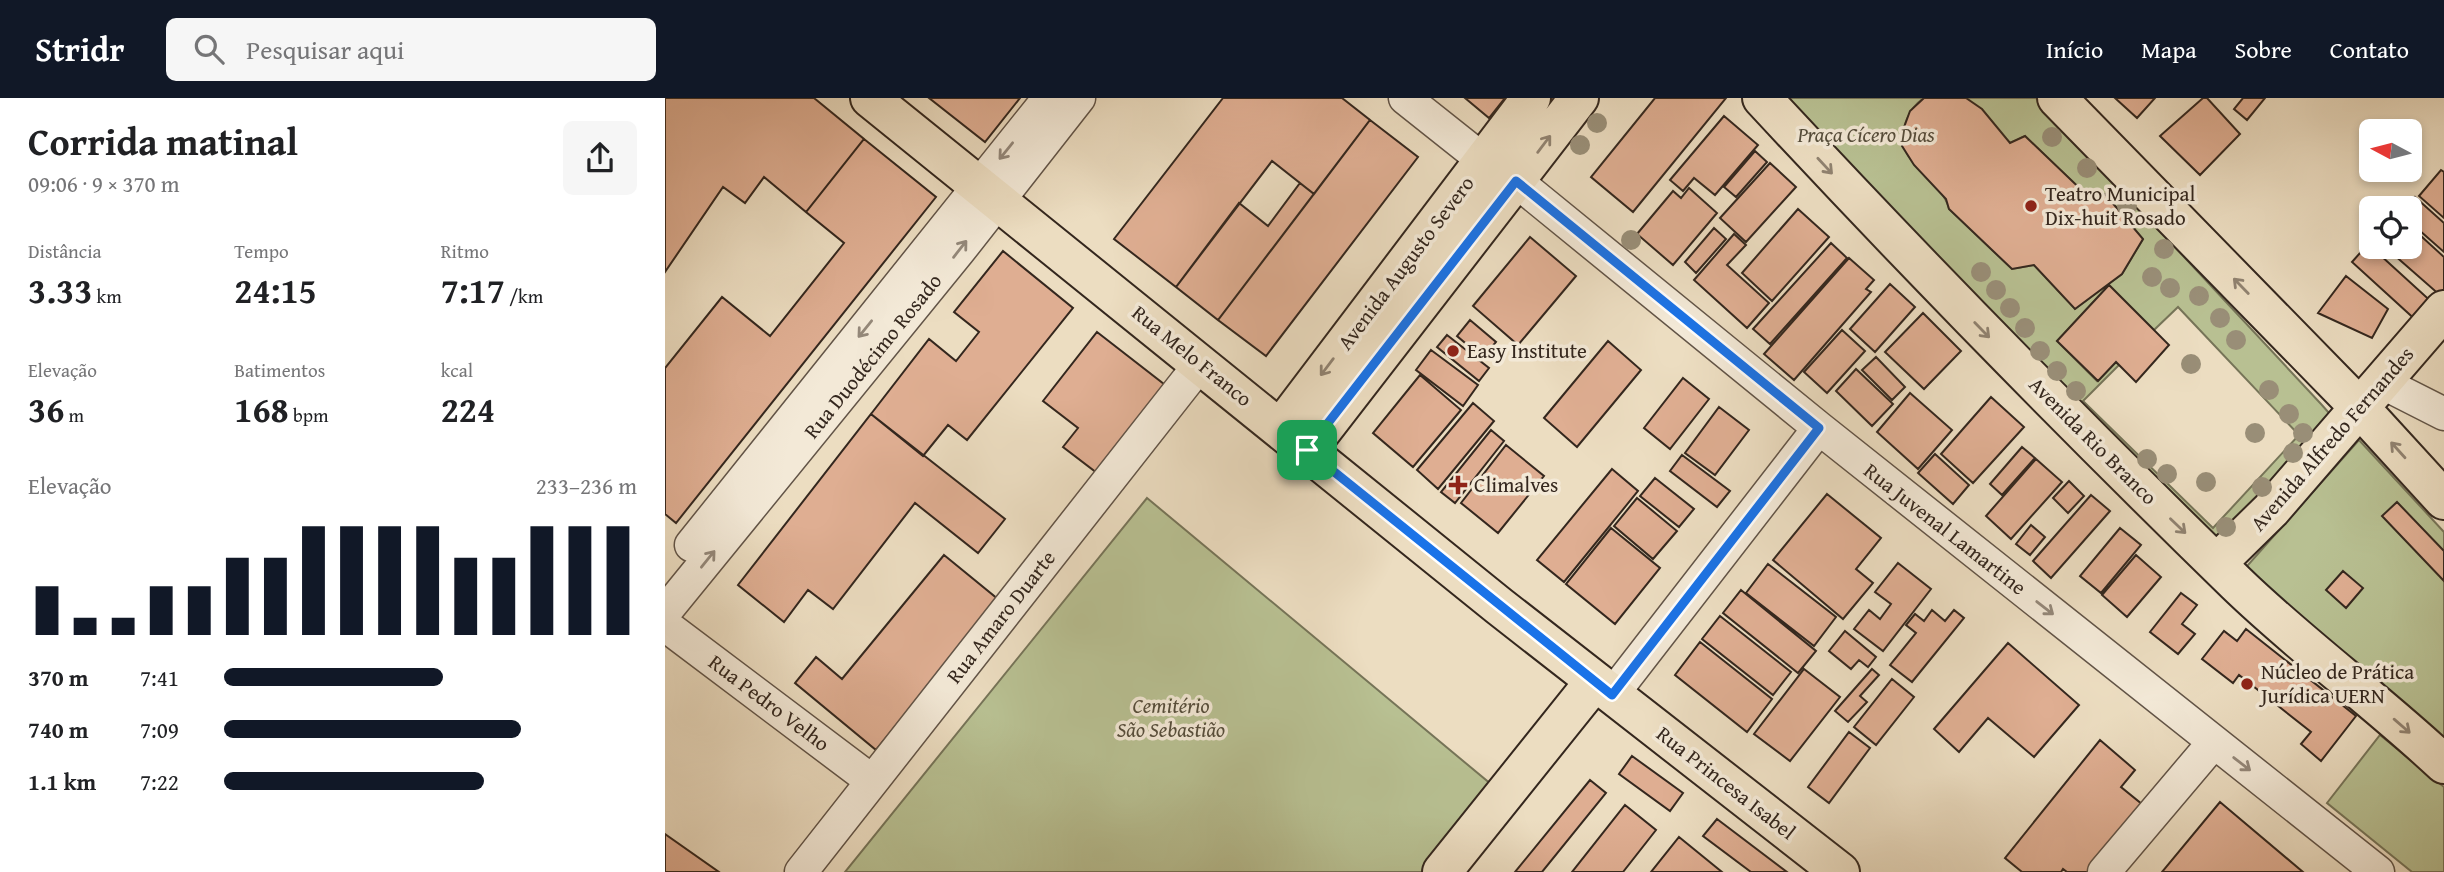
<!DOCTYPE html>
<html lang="pt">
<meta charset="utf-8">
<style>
body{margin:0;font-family:"Gentium Book Plus",serif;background:#f6f6f6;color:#202124;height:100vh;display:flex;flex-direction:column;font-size:26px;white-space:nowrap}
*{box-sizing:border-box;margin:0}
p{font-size:23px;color:#757577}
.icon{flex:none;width:38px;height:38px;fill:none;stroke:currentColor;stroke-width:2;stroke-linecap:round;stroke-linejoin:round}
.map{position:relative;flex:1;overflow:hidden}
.sheet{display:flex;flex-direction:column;background:#fff;width:665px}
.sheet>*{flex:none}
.needle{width:46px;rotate:277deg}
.tools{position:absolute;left:1694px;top:21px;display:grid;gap:14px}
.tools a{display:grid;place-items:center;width:63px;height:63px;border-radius:10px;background:#fff;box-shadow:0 4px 10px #0003;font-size:35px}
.pin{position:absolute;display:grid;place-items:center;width:60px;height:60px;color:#fff;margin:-30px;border-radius:14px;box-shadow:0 4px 10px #0006}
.round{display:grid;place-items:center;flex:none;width:74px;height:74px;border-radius:10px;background:#f6f6f6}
.overview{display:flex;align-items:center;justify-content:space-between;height:119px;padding:0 28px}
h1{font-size:38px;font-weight:600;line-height:52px}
.stats{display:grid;grid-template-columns:repeat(3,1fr);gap:10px;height:119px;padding:7px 28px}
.stats div{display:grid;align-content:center}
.stats b{font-size:35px;font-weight:600}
.stats small{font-size:19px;font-weight:400}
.stats p{font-size:19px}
.chart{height:196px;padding:14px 28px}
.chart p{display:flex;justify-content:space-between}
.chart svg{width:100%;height:126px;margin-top:7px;stroke:#111827;stroke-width:6}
ul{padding:0 28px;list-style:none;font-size:23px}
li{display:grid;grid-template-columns:112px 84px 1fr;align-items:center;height:52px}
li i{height:18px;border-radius:9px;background:#111827}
header{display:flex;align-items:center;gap:42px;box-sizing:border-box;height:98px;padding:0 35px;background:#111827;color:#fff}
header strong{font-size:33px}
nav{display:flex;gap:38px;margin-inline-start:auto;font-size:24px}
.search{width:490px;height:63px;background:#f6f6f6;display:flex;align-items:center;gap:18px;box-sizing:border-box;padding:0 24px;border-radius:10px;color:#757577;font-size:26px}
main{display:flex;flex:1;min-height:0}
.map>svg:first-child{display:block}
.green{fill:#b8c092;stroke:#767458;stroke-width:2;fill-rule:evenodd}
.building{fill:#dfae92;stroke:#34271e;stroke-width:2}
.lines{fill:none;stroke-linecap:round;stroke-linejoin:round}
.minor-casing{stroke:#625447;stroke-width:35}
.major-casing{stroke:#34271e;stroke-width:42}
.minor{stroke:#f3e9d7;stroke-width:32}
.major{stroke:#ecddc1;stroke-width:38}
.tree{fill:#998e77}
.oneway{stroke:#908270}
.oneway2{stroke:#94887a}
.route-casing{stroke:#fff;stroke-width:14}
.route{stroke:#1a73e8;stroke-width:9}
.poi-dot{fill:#8f2418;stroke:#f3e9d7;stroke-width:2.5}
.labels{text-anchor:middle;stroke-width:7;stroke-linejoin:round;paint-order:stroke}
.park-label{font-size:21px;font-style:italic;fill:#554d3b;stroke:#f3e9d7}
.poi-label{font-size:21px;fill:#34271e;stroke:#f3e9d7;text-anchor:start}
.street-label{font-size:21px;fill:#34271e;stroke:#f3e9d7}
</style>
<header>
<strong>Stridr</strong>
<div class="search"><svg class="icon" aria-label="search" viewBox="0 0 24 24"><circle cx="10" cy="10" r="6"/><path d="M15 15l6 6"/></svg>Pesquisar aqui</div>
<nav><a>Início</a><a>Mapa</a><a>Sobre</a><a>Contato</a></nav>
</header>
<main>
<section class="sheet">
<div class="overview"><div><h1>Corrida matinal</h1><p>09:06 · 9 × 370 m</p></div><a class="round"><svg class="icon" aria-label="share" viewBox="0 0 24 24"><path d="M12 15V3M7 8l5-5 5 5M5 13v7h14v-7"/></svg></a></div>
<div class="stats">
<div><p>Distância</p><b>3.33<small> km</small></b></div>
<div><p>Tempo</p><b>24:15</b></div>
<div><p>Ritmo</p><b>7:17<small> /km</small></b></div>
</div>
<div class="stats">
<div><p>Elevação</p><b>36<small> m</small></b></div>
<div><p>Batimentos</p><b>168<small> bpm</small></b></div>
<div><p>kcal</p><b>224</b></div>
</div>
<div class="chart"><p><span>Elevação</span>233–236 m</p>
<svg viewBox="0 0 160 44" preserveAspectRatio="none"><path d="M5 44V27M15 44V38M25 44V38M35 44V27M45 44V27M55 44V17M65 44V17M75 44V6M85 44V6M95 44V6M105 44V6M115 44V17M125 44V17M135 44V6M145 44V6M155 44V6"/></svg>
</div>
<ul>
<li><b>370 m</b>7:41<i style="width:53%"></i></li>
<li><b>740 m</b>7:09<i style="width:72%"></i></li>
<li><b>1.1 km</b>7:22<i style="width:63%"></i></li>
</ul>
</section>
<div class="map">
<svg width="1779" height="774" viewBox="0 0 1779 774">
<rect width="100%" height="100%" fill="#ecddc1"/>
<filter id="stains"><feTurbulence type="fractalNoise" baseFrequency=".00286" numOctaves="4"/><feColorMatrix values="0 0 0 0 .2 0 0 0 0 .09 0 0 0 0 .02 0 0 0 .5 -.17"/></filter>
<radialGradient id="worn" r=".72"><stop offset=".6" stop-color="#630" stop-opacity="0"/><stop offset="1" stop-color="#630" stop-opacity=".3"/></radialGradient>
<path class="green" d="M1115 0H1259C1251 5 1246 12 1242 21 1223 67 1275 75 1284 111L1347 171 1369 167 1410 211 1457 176 1478 141 1440 96 1430 105 1360 38 1345 45 1301 0H1371L1656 306 1664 315 1657 329 1570 433 1539 450ZM1444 187 1489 232 1513 209 1634 337 1548 430 1418 303 1454 267 1451 264 1432 283 1392 243Z
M1694 342 1779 434V648L1575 476Z
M482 400 827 687 757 774H180Z
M1715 637 1779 689V774H1747L1662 705Z"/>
<path class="building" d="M0 0H149L199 41 141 114 99 79 80 105 58 89 0 174Z
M264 0H355L320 44Z
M558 0H677L705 22 649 96 607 63 511 189 449 141Z
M800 0H840L824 20Z
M990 0H1061L968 114 926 79Z
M1259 0H1301L1317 11 1345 45 1360 38 1430 105 1440 96 1478 141 1457 176 1410 211 1369 167 1347 171 1284 111 1281 101 1249 67 1237 48 1238 32 1245 13Z
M1450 0H1490L1472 20Z
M1538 0H1542L1575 36 1535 77 1495 38Z
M1578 0H1600L1582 22 1569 11Z
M1059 18 1093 47 1050 97 1029 80 1018 93 1005 82Z
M705 22 753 59 601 258 553 222Z
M199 41 271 99 11 425 0 416V270L57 199 105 238 179 145 141 114Z
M1090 53 1102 64 1071 99 1059 89Z
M1105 65 1131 89 1081 144 1055 120Z
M1776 72 1779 74V120L1754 98Z
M635 85 649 96 553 222 511 189 574 105 603 128Z
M1024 90 1052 115 1008 167 972 136 1008 93 1016 100Z
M1750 99 1779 125V154L1745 124V110H1741Z
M1133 111 1164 139 1107 203 1077 175Z
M1745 128 1779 159V197L1777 199 1720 149H1745Z
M1049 130 1061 141 1031 175 1020 164Z
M1069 136 1081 147 1062 167 1104 205 1082 230 1029 182Z
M865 139 911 178 853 247 808 208Z
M1166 145 1182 160 1105 246 1088 231Z
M1703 146 1770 207 1754 225 1687 164Z
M338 153 408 210 302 342 283 327 258 358 206 316 264 241 291 263 314 234 289 214Z
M1184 160 1209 182 1201 191 1206 194 1129 282 1099 256Z
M1681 178 1723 211 1707 240 1653 215Z
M1225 186 1250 209 1210 254 1185 231Z
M1444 187 1504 247 1471 284 1451 264 1433 283 1392 243Z
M1258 215 1296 253 1259 291 1220 254Z
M805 222 831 244 818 260 792 238Z
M1177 232 1200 253 1162 295 1139 274Z
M432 234 504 290 436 378 398 349 413 330 378 303Z
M782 237 824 270 814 283 772 249Z
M943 243 976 272 912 349 879 320Z
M766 252 813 287 798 308 751 272Z
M1211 259 1240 289 1227 302 1197 272Z
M1191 271 1228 306 1207 328 1171 293Z
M755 277 796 312 748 369 708 335Z
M1018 280 1044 301 1005 351 979 330Z
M1245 295 1287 332 1253 371 1212 334Z
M1326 299 1359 329 1308 385 1276 356Z
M808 305 829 323 773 391 752 372Z
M1054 309 1084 332 1050 377 1020 355Z
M206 316 340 421 313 455 250 405 168 511 143 492 119 524 73 487Z
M826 332 839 343 790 405 776 394Z
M841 347 879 378 833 435 796 405Z
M1357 349 1370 360 1337 397 1325 386Z
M1270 356 1304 387 1288 406 1253 375Z
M1017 357 1065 393 1052 409 1005 373Z
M1371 361 1397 384 1346 441 1321 418Z
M947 371 973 393 899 484 872 462Z
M990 380 1029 411 1014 429 975 398Z
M1404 383 1419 398 1403 415 1388 400Z
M1162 396 1216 440 1191 471 1208 485 1178 521 1108 462Z
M1426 397 1445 413 1386 480 1368 463Z
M972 400 1012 433 988 461 949 428Z
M1732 404 1779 453V483L1717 418Z
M1366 427 1380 439 1365 457 1351 446Z
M946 430 995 470 950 526 901 486Z
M1455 430 1476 447 1436 495 1415 478Z
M279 457 334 502 211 652 130 585 151 559 177 581Z
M1471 457 1496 479 1462 519 1437 497Z
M1233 465 1266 491 1218 553 1189 531 1204 512 1215 521 1226 506 1210 494Z
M1103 466 1171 519 1149 548 1081 495Z
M1678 473 1698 490 1681 510 1661 492Z
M1076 492 1151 553 1133 575 1058 515Z
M1516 495 1532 507 1517 526 1530 536 1513 556 1485 534Z
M1267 512 1280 523 1289 512 1299 520 1247 584 1225 567 1251 535 1241 527 1250 516 1259 523Z
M1055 518 1126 574 1108 597 1037 541Z
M1581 531 1691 618 1656 663 1636 646 1646 634 1574 577 1568 585 1537 561 1559 533 1572 543Z
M1180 533 1211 559 1203 569 1194 562 1186 571 1164 553Z
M1035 544 1107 601 1082 634 1010 577Z
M1343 545 1414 607 1369 659 1323 620 1294 654 1269 631Z
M1139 571 1175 599 1125 663 1089 636Z
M1207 571 1214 577 1195 598 1202 604 1183 624 1170 613Z
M1227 581 1249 599 1211 647 1189 629Z
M1184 634 1205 650 1164 705 1143 689Z
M1435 642 1470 672 1456 689 1478 707 1424 774H1402L1398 771 1396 774H1357L1340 760Z
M967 658 1018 695 1005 713 954 676Z
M925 682 941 695 877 774H850Z
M1555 704 1638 774H1497Z
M960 707 991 732 958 774H907Z
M1052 721 1122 774H1086L1038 738Z
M0 736 54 774H0Z
M1014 739 1057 774H986Z"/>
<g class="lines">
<g class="minor-casing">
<path id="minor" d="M740 0 818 62
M851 83 1154 330 1713 774
M1718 285 1779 316
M26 447 384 0
M0 514 294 153 414 0
M0 527 207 683
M947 597 1154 330
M136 774 536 265
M1439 774 1549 644"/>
</g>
<g class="major-casing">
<path id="major" d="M205 0 834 508 1175 774
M1097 0C1251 166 1409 327 1571 485 1637 549 1712 603 1779 666
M1392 0 1694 309 1779 402
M616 330 866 0
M642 352 914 0
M1552 465 1606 412 1779 212
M777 774 930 583"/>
</g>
<use href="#minor" class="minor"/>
<use href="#major" class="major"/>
</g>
<g class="tree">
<circle cx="932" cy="25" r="10"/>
<circle cx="1387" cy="39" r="10"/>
<circle cx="915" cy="47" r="10"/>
<circle cx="1422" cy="70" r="10"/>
<circle cx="1462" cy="108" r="10"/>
<circle cx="966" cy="142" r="10"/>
<circle cx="1499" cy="151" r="10"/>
<circle cx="1316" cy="174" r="10"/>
<circle cx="1487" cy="179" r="10"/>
<circle cx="1505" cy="190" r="10"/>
<circle cx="1331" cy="192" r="10"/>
<circle cx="1534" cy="198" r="10"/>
<circle cx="1345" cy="210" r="10"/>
<circle cx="1555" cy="220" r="10"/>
<circle cx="1360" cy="230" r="10"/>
<circle cx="1571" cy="242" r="10"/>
<circle cx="1375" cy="253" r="10"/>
<circle cx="1526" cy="266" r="10"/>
<circle cx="1392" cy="273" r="10"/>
<circle cx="1604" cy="292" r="10"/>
<circle cx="1411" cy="293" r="10"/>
<circle cx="1624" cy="316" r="10"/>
<circle cx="1590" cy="335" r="10"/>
<circle cx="1638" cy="335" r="10"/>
<circle cx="1628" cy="355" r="10"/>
<circle cx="1482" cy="361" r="10"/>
<circle cx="1502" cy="376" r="10"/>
<circle cx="1541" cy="384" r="10"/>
<circle cx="1597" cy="389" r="10"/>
<circle cx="1561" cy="429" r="10"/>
</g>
<defs><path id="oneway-shaft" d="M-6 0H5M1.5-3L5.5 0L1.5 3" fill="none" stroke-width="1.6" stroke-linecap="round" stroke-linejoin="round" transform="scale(1.75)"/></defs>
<g class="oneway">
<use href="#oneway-shaft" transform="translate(879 46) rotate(-53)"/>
<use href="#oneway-shaft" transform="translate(1160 68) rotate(47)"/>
<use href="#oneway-shaft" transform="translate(1576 188) rotate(-134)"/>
<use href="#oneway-shaft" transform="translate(1317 232) rotate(46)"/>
<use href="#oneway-shaft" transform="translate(662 269) rotate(127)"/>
<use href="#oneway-shaft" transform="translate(1733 352) rotate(-132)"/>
<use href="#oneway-shaft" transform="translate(1513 428) rotate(44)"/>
<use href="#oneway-shaft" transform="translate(1737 628) rotate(41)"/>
</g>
<g class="oneway2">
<use href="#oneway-shaft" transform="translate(341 53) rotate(129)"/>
<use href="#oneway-shaft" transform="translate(295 151) rotate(-52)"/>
<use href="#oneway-shaft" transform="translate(200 231) rotate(129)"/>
<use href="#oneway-shaft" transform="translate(43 461) rotate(-51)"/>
<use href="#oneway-shaft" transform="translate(1380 510) rotate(38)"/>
<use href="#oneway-shaft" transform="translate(1577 666) rotate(38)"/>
</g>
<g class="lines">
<g class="route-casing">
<path id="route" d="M851 83 1154 330 947 597 642 352Z"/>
</g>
<use href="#route" class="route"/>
</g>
<g class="poi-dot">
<circle cx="1366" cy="108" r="7"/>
<circle cx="788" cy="253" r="7"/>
<path d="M789.5 376.5h7v7h7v7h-7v7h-7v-7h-7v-7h7z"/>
<circle cx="1582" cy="586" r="7"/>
</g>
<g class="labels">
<g class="park-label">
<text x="1201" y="44">Praça Cícero Dias</text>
<text x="506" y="615">Cemitério<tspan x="506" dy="24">São Sebastião</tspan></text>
</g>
<g class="poi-label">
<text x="1380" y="103">Teatro Municipal<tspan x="1380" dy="24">Dix-huit Rosado</tspan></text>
<text x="802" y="260">Easy Institute</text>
<text x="809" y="394">Climalves</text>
<text x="1596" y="581">Núcleo de Prática<tspan x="1596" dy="24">Jurídica UERN</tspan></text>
</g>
<g class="street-label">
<text transform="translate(741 165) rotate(-53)" y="7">Avenida Augusto Severo</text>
<text transform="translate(208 258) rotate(-51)" y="7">Rua Duodécimo Rosado</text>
<text transform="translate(527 258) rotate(39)" y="7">Rua Melo Franco</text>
<text transform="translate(1667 341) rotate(-49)" y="7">Avenida Alfredo Fernandes</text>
<text transform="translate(1428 343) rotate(45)" y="7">Avenida Rio Branco</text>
<text transform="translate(1280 431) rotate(38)" y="7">Rua Juvenal Lamartine</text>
<text transform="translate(336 519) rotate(-52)" y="7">Rua Amaro Duarte</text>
<text transform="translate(104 605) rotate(37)" y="7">Rua Pedro Velho</text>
<text transform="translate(1061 685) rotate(38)" y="7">Rua Princesa Isabel</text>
</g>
</g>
<rect width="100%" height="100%" filter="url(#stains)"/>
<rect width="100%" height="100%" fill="url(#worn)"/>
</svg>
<div class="tools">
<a><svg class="needle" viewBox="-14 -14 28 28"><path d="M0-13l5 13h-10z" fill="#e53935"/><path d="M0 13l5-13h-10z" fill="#757577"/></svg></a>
<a><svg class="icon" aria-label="locate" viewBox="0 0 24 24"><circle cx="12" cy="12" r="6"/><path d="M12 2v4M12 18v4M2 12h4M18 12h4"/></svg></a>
</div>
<div class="pin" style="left:642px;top:352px;background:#1e9e55"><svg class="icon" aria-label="arrive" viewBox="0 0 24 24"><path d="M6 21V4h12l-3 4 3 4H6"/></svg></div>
</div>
</main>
